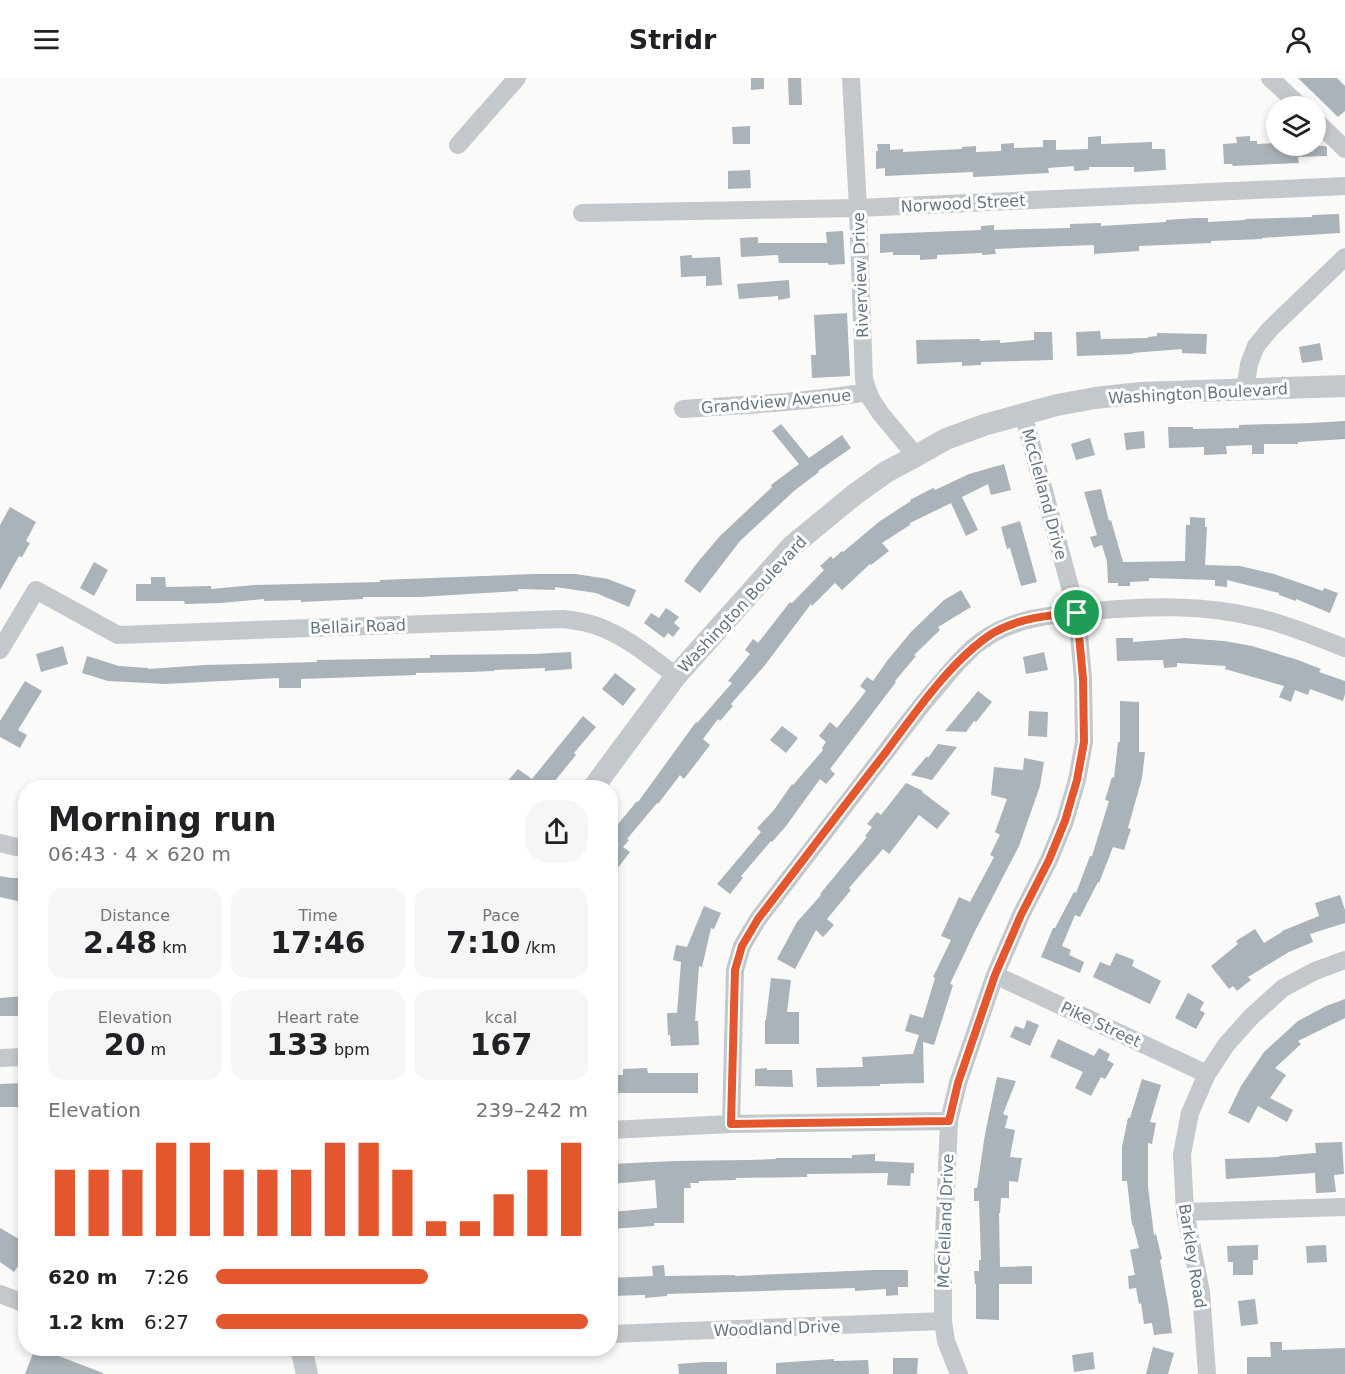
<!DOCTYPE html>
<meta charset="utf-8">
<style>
body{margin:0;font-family:"DejaVu Sans",sans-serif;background:#f6f6f6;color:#202124;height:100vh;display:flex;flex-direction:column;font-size:22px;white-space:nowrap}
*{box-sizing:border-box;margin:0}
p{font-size:20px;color:#757577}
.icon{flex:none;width:33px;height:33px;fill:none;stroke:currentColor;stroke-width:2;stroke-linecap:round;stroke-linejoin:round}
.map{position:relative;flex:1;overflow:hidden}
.side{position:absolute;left:18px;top:702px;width:600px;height:576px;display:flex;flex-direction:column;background:#fff;border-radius:24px;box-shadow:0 3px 9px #0003}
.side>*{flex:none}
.controls{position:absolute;left:1266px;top:18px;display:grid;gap:12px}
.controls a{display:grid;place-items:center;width:60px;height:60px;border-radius:50%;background:#fff;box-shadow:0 3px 9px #0003;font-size:30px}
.pin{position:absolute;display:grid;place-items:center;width:51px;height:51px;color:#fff;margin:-26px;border:3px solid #fff;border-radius:50%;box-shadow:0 2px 6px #0007}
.round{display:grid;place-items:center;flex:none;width:63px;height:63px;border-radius:24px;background:#f6f6f6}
.head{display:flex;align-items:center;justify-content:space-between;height:102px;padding:0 30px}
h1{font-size:33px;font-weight:700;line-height:45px}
.metrics{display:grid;grid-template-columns:repeat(3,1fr);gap:9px;height:102px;padding:6px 30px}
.metrics div{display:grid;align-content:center;border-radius:15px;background:#f6f6f6;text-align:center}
.metrics b{font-size:30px;font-weight:700}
.metrics small{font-size:16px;font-weight:400}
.metrics p{font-size:16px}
.chart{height:168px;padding:12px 30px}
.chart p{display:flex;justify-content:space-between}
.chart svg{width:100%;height:108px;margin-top:6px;stroke:#e4572e;stroke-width:6}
ul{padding:0 30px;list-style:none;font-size:20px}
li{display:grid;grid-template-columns:96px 72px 1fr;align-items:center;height:45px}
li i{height:15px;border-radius:8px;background:#e4572e}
header{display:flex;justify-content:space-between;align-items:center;height:78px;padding:0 30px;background:#fff;font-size:27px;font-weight:700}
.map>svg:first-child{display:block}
.building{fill:#aab3b9}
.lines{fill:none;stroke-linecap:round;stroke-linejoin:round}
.minor{stroke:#c3c8cc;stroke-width:18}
.tertiary{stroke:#c3c8cc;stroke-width:22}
.route-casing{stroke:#fff;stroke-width:12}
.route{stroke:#e4572e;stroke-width:8}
.labels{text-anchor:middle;stroke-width:6;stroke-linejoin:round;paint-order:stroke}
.street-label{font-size:16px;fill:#657683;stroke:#fff}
</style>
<header><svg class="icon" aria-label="menu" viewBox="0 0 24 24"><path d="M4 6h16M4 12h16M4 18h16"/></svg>Stridr<svg class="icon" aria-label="person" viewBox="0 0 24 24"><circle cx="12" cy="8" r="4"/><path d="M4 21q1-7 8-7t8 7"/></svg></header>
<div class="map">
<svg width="1345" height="1296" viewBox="0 0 1345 1296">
<rect width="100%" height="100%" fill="#fafaf8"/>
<path class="building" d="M751 0H764V11L751 12Z
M788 0H801L802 27H789Z
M1298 0H1337L1345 8V33L1338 39Z
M750 48V66H733L732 49Z
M1101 58V66L1152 64V71H1165L1166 92 1134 94V89H1089V92L1074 93V88L1048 90 1049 95 973 99V94L885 98V90L876 91V73H878L877 66H890V72L903 71V74L962 71V69L976 68V74L1001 73V66L1014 65V70L1043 69V62H1056V72L1088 71V59Z
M1250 58V63H1257V66L1276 65V68H1325L1327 69V78L1298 79 1299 85 1233 88 1232 86H1224L1223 66 1237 65 1236 59Z
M750 92 751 110 728 111V93Z
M1339 136 1340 155 1262 160V161L1211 163V165L1139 168V173L1094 176V167L1040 169 995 171 996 176 982 177V175L937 177V181L920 182V177H893V174L880 175V156L981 152V148L994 147V152L1029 151 1070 150V146L1101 145V148L1166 144V142L1196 140H1208V144L1245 142V141L1312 139V137Z
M843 153 845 186 829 187 828 185H779L778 177 741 179 740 160 758 159V165H827L826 154Z
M692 177V180L720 179 722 207 706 208V198L681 199 680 178Z
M789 202 790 220 778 222V218L739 221 737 206Z
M847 235 850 298 812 300 811 277H816L814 237Z
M1100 253 1101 261 1148 260V259L1157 258V255L1207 256 1206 276 1182 275V271L1132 275 1133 276 1077 278 1076 254Z
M1034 254H1052L1053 282 981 284V287L962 288V284L917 286 916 262 980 261V263L1000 262V265L1034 262Z
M1320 265 1323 282 1302 285 1299 269Z
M1345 343V361L1298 364V366H1264V376H1252V367L1226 368 1227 376 1204 377V369L1169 370 1168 349H1193V351L1239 350V347L1311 345Z
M781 346 809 380 842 357 851 370 818 393 819 394 794 413 740 463 700 515 684 503 697 485 720 458 772 409 771 407 799 386 772 353Z
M1144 353 1145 370 1126 372 1124 355Z
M1090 360 1095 377 1076 382 1071 366Z
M1004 386 1011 412 991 417 988 406 962 419 978 452 966 458 951 425 910 445V447L882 465 889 473 871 487 870 486 842 512 835 505 812 528 811 526 765 587 731 626 733 628 720 643 718 641 703 661 710 667 684 701 680 697 658 726 657 725 627 761 629 762 623 769 630 774 610 800V756L637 723 638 724 696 644 697 645 732 605 728 603 750 576 745 572 753 561 758 565 790 524 792 525 824 492 820 488 831 478 833 481 842 473 843 474 880 443 911 423 910 422 933 410 935 412 969 396Z
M1101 411 1109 443 1111 442 1123 484 1185 483 1186 447H1190V439L1205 440V449H1207L1205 487 1240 488 1274 496 1323 513 1324 510 1338 515 1330 535 1296 521V523L1279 517V515L1227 502V509L1215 508V502L1149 500V503L1130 504V508H1118V505H1108L1107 484 1102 467 1094 470 1090 459 1097 457 1084 414Z
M10 429 36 444 26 463 30 465 22 479 19 478 0 512V447Z
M1020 443 1037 504 1021 508 1010 470 1007 471 1001 449Z
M94 484 108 492 94 518 80 510Z
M534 496H576L608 501 636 512 629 529 596 515 555 509V512L518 511V513L419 519H363V521L301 524V522L264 523V521L221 525 185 526 184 523H136V506H151V499H165L166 509 211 508V511L254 507 380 504V502Z
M961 512 971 529 938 549 940 552 914 577 916 578 895 603 896 604 830 691 835 696 826 706 820 701 786 748 772 764 771 763 741 798 743 800 730 816 717 806 761 754 757 750 774 732 792 706 793 707 823 672 822 670 826 664 819 658 830 644 837 650 866 613 860 608 867 599 873 603 887 583 911 554 944 522Z
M666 530 679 539 674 545 680 550 673 559 668 555 664 560 644 545 651 535 659 540Z
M1116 560H1133V564L1185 560 1224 563 1252 568 1298 582 1321 591 1319 594 1345 603V616L1343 623 1310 611 1308 617 1295 612 1291 624 1279 619 1284 608 1225 591 1226 588 1177 585V589L1164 590 1163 582 1117 583Z
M63 568 68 586 41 594 36 576Z
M571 574 572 591 545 593V590L494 592V593L470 594 416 595V597L301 601V610H279V600L165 606 108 603 82 595 87 578 119 588 148 590V591L205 587 317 584V582L430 580V577L534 576Z
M1044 574 1048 592 1026 596 1023 579Z
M615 595 636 611 623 628 602 611Z
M25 603 42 613 18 652 27 657 20 670 0 659V643Z
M978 613 992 624 976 644 974 643 966 654 945 653Z
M1120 623 1139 624V674H1145L1142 700 1128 750 1131 751 1124 772 1113 769 1099 805 1098 804 1080 839 1075 837 1062 868 1071 872 1069 877 1084 884 1080 895 1041 879 1053 850H1055L1074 814 1076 815 1090 778H1092L1109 723 1105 722 1112 699 1114 700 1118 664H1120Z
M1029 633 1048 634 1047 659 1028 658Z
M583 638 596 649 574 675 576 677 549 710H514L507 704 518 691 532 701Z
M782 648 798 660 786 675 770 662Z
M938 666 957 669 932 702 911 697 927 678 928 680Z
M1024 680 1044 684 1040 708 1019 768 975 853 950 906 953 907 934 967 923 964 924 1005 880 1006V1008L817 1009 816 990 863 989 862 979 913 976 919 957 905 953 910 936 923 940 935 900 933 899 951 862 941 858 959 819 970 824 994 779 990 777 1000 757 995 754 1007 721 991 717 994 689 1023 692Z
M906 705 923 713 922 714 950 735 937 751 919 737 889 776 883 771 849 810 851 812 827 841 834 847 823 859 816 852 795 891 777 881 797 844 821 817 820 816 867 759 865 758 872 749 867 746 877 734 881 737Z
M0 798 12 800H26V825L0 819Z
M1340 817 1345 832V845L1310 856 1313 864 1289 874 1248 899 1251 902 1237 913 1233 908 1229 911 1211 888 1238 866 1236 863 1255 851 1264 865 1282 854V853L1319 838 1315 825Z
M704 828 721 835 714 851 711 850 702 889 699 888 695 943H698L699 967 671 968 670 957H668L667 935H677L681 884 673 882 676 867 687 869Z
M1116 875 1134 882 1132 888 1161 903 1150 926 1093 899 1100 884 1110 888Z
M771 900 791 902 787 934H799V966H765V942H766Z
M1188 915 1204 924 1200 932 1205 935 1196 951 1175 940Z
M26 918V938H0V920Z
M1345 921V940L1298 963 1301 966 1275 990 1286 997 1270 1020 1293 1032 1287 1044 1258 1028 1249 1045 1228 1035 1241 1008 1264 974 1298 943 1326 928Z
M1027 942 1039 947 1030 968 1010 959 1015 948 1024 951Z
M1058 961 1094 978 1099 970 1110 976 1107 982 1114 986 1105 1001 1101 999 1091 1018 1075 1010 1083 994 1050 979Z
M647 990 648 995H698V1015H610V997H623V991Z
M767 990V992H792L793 1009 755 1008V991Z
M997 999 1016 1003 1003 1036 1008 1038 1005 1050 1015 1052 1010 1079 1022 1080 1018 1104 1009 1103V1120H1001L1000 1135H999L1000 1189 1032 1188V1206H999V1242L976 1241V1206H975L974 1193H979V1182H981L979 1123H974V1110H977L985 1056Z
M1142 1001 1161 1007 1150 1044 1156 1045 1152 1066 1148 1065V1109L1154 1157 1156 1156 1162 1181 1160 1182 1168 1226 1172 1255 1154 1257 1152 1245 1144 1246 1141 1225 1139 1226 1136 1210 1129 1211 1128 1198 1135 1197 1130 1172 1139 1170 1133 1147H1132L1127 1103H1122V1069L1128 1040H1130Z
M26 1005V1029H0V1006Z
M1342 1064 1344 1096 1334 1097 1336 1114 1316 1115 1315 1095 1226 1101 1225 1081 1279 1079V1078L1316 1075 1315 1065Z
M875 1076V1083L914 1085V1095H911L910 1108 887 1107 888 1095 807 1096V1099L736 1100V1102L699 1103V1105H690L691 1110H684V1145H654V1148L610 1151V1134L657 1130 655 1102 610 1106V1086L674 1083 748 1082 776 1081V1080H852V1077Z
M0 1150 26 1165V1176L14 1194 0 1184Z
M1258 1167V1182H1253V1197H1233V1184H1228L1227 1168Z
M1326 1167 1327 1184 1307 1185 1306 1168Z
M664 1187 665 1198 735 1197V1198L874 1192H908V1209H898V1217L886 1218V1211L855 1213V1210L667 1216V1218L645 1220V1217L610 1218V1200L653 1198 652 1188Z
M1255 1221 1258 1246 1241 1248 1238 1223Z
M1270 1264H1282V1272L1345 1270V1296H1247V1279H1271Z
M1153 1269 1174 1275 1168 1296H1146Z
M35 1270H38L103 1295V1296H25Z
M1093 1274 1095 1291 1074 1294 1072 1277Z
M893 1280H918L917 1296H893Z
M834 1281V1283L868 1282 869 1296H776V1285Z
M705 1284H727V1296H679L678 1286Z"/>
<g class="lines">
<path class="minor" d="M851 0 858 130 864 302 871 321 881 336 916 378
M1270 0 1300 28
M1316 43 1345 71
M458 67 517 0
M582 135 858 130 1345 108
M1245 312 1249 286 1256 268 1271 250 1345 179
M683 331C745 327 807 324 868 314
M0 572 36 512 118 557 563 541C571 542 579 543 587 545 620 553 649 578 676 598
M0 765 16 769 26 768
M995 897 1207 996
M0 980 26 979
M731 1046 735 892 742 868 758 841C801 785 845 728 888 671 905 648 923 625 942 603 953 590 965 575 980 564 1013 539 1052 537 1092 533 1148 528 1204 526 1259 540 1289 547 1317 559 1345 570
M610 1052 731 1046 949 1043
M1185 1134 1345 1129
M0 1216 26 1226
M610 1256 943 1243
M959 1296 946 1263 943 1243V1183L949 1043 958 1005 995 897 1021 837 1049 782 1065 743 1077 702 1084 664 1083 601 1077 535 1023 335
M1207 1296 1201 1214 1185 1134 1182 1076 1190 1035 1207 996 1226 967 1251 939 1283 910 1315 893 1345 882"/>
<path class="tertiary" d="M593 710 676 598 792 468 854 417 886 394 916 378 946 361 984 347 1057 327 1095 320 1140 315 1345 308
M301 1270 307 1296"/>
</g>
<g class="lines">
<g class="route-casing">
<path id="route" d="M1077 535 1083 601 1084 664 1077 702 1065 743 1049 782 1021 837 995 897 958 1005 949 1043 731 1046 735 892 742 868 758 841C801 785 843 729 886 674 915 635 952 581 993 555 1019 540 1048 537 1077 535Z"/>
</g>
<use href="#route" class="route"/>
</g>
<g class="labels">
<g class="street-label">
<text transform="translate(963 125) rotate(-3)" y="6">Norwood Street</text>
<text transform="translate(860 197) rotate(-92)" y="6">Riverview Drive</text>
<text transform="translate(1198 315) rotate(-3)" y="6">Washington Boulevard</text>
<text transform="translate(776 323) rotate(-5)" y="6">Grandview Avenue</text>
<text transform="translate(1045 416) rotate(75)" y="6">McClelland Drive</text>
<text transform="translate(742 526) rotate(-47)" y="6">Washington Boulevard</text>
<text transform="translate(358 548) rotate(-2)" y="6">Bellair Road</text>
<text transform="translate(1101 946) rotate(25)" y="6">Pike Street</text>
<text transform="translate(945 1143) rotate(-88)" y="6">McClelland Drive</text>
<text transform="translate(1193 1178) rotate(81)" y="6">Barkley Road</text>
<text transform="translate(777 1250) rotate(-2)" y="6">Woodland Drive</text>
</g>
</g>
</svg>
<div class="controls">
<a><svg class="icon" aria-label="layers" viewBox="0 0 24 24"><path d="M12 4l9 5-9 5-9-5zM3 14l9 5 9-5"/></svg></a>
</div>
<div class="pin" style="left:1077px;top:535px;background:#1e9e55"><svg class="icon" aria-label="arrive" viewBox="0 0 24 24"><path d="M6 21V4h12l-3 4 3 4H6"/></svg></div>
<section class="side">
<div class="head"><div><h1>Morning run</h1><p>06:43 · 4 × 620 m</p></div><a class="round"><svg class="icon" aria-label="share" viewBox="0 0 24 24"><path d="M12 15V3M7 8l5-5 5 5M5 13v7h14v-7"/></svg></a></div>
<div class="metrics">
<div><p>Distance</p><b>2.48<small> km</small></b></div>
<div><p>Time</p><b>17:46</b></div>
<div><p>Pace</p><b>7:10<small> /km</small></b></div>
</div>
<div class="metrics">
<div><p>Elevation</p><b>20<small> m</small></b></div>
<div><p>Heart rate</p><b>133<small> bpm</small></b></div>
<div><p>kcal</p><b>167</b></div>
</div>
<div class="chart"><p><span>Elevation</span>239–242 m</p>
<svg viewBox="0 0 160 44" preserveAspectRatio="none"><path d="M5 44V17M15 44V17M25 44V17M35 44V6M45 44V6M55 44V17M65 44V17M75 44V17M85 44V6M95 44V6M105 44V17M115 44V38M125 44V38M135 44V27M145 44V17M155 44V6"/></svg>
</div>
<ul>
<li><b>620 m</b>7:26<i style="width:57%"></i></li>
<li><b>1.2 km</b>6:27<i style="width:100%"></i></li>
</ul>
</section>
</div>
